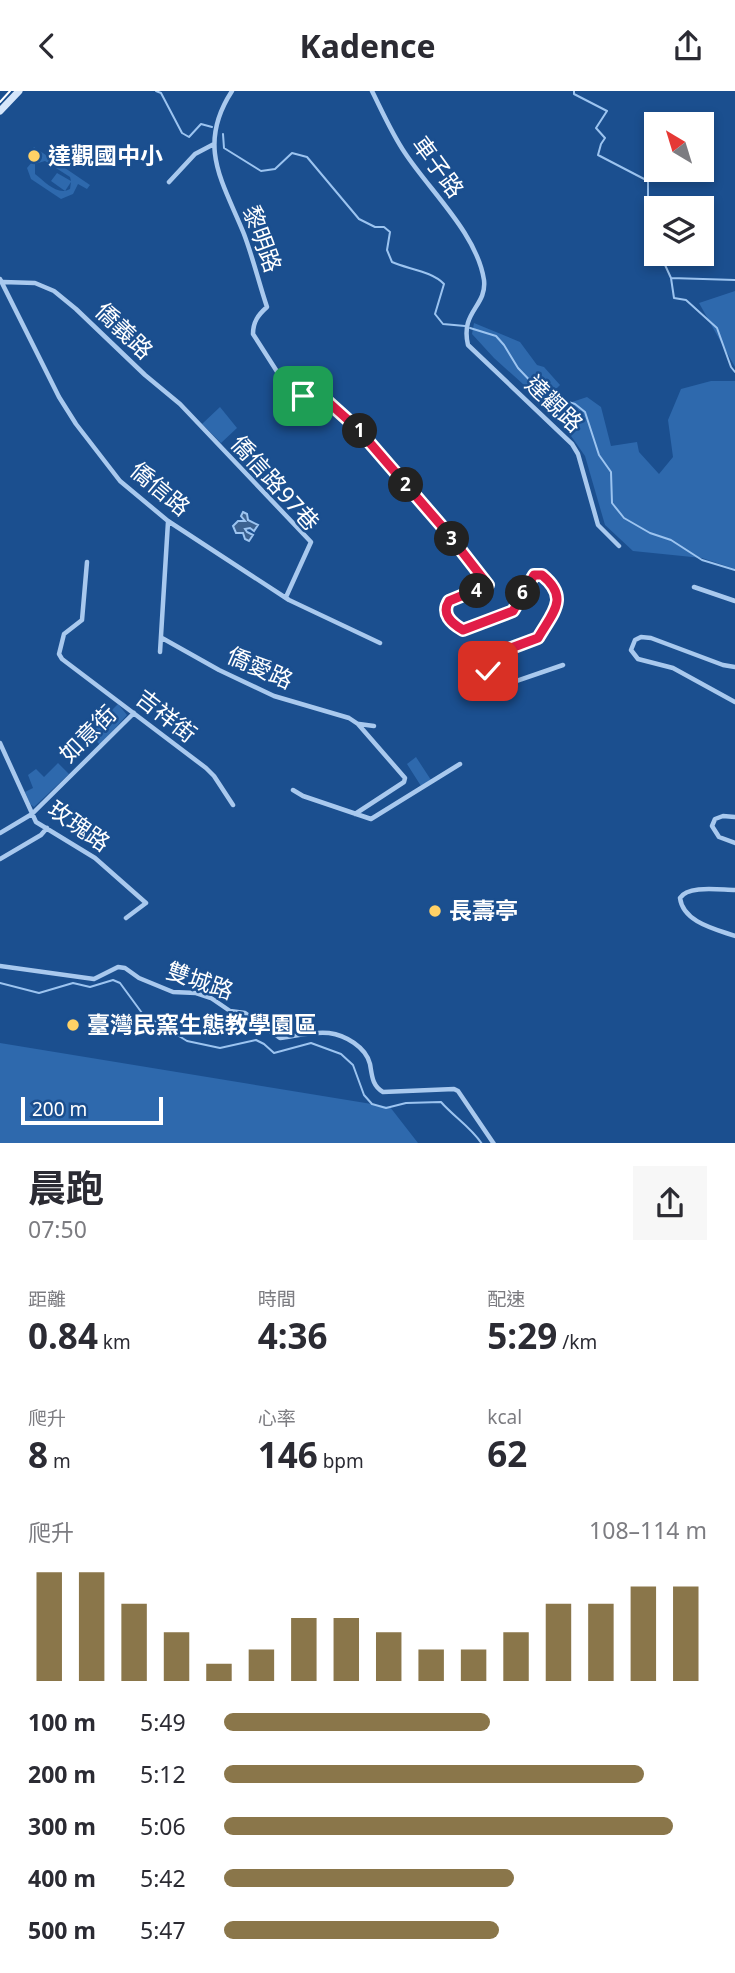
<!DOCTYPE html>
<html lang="zh-TW">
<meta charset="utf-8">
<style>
body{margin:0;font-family:"Noto Sans","Noto Sans TC",sans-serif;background:#f7f7f7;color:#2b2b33;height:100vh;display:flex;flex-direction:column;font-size:26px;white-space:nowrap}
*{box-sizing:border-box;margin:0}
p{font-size:23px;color:#7c7c81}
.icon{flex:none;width:38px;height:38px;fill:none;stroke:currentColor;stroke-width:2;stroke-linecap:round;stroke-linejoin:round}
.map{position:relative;height:1052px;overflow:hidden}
.drawer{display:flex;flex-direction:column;background:#fff;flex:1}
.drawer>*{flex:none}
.needle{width:46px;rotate:322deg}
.buttons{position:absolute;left:644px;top:21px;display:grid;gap:14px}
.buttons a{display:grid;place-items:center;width:70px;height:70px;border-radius:0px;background:#fff;box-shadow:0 4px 10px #0003;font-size:35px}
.scale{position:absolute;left:21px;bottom:18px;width:142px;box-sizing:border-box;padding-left:7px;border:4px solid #fff;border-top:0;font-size:19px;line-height:24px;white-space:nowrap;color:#fff;-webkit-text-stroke:5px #1b4f8f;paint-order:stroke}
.pin{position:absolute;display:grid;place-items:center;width:60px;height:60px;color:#fff;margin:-30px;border-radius:14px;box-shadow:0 4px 10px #0006}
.km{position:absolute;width:35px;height:35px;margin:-18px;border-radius:50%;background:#222;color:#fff;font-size:19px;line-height:35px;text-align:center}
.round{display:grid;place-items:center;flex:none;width:74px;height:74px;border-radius:0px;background:#f7f7f7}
.headline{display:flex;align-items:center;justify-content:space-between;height:119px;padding:0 28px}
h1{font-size:38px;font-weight:700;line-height:52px}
.figures{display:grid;grid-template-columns:repeat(3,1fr);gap:10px;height:119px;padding:7px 28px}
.figures div{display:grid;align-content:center}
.figures b{font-size:35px;font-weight:700}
.figures small{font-size:19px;font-weight:400}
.figures p{font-size:19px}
.chart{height:196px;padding:14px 28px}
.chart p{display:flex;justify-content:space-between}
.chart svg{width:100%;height:126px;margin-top:7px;stroke:#8a764a;stroke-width:6}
ul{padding:0 28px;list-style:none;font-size:23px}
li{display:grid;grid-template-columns:112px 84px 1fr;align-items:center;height:52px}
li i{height:18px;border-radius:9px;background:#8a764a}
header{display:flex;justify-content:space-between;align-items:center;height:91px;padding:0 28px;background:#fff;font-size:32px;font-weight:700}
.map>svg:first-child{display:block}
.green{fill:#2e69ad;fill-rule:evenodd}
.water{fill:#3c6290;stroke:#9cc4f0;stroke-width:2}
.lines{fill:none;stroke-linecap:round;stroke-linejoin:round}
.stream{stroke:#9cc4f0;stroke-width:2}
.street{stroke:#a9c9ee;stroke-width:4.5}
.secondary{stroke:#d6e6fa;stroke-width:7}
.tram{stroke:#fff;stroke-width:2}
.route-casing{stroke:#fff;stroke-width:14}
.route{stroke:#e11d48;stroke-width:9}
.poi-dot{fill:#ffd166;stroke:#1b4f8f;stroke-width:2.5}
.labels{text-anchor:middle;stroke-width:5;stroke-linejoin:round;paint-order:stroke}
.poi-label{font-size:23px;font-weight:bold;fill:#fff;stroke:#1b4f8f;text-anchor:start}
.street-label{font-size:23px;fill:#fff;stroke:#1b4f8f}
</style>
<header><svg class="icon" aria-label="back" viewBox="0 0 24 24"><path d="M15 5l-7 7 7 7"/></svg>Kadence<svg class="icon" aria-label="share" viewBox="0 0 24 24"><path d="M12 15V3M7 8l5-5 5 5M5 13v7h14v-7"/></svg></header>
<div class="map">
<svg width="735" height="1053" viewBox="0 0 735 1053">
<rect width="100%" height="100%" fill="#1b4f8f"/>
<path class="green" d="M34 56 90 94 87 98 78 93 73 103 61 108 31 88 27 77 37 65 31 60ZM45 70 70 86 71 90 57 82 51 90 65 100 71 91 70 98C58 105 45 91 35 83V73Z
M735 200V276L699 212Z
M474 232 520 251 537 274 544 276 560 294 552 302 569 312 587 306 601 316 611 355 637 351 639 361 659 383 673 366 668 329 681 298 711 290H735V478L702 467 633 460 605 434 585 365 555 322 494 267 472 243Z
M220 316 237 337 221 352 202 333Z
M118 613 127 624 100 654 89 642Z
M416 666 431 689 421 695 407 673Z
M58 672 69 683 34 716 30 713 25 701 33 697 28 684 36 678 44 686Z
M0 952 390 1016 418 1052H0Z"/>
<path class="water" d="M243 421 247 423 248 429 258 434 254 440 250 437 245 438 247 441 253 444 249 450 245 448 243 442H236L233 435 238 430H245L241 425Z"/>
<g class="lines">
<path class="stream" d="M156 0 161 2 182 42 189 46 201 33 212 36
M574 0V3L607 20 596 37 605 47 601 53 598 64 648 90V108L656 150
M223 43 224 57 261 80 275 78 292 62 307 66 359 128 375 136H384L390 141 387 159 392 171C407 178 432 180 444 193L435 223 443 233 465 235
M660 163 671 187 674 207 686 209 717 237 731 276 735 281
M671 187 735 189
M470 237 496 245 504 254 518 277 538 298 555 307 575 313 585 321 599 364 611 381 612 412 624 427 650 442 671 449 702 469 735 479
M0 892 39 902 73 892 90 896 113 889 120 892 142 922 187 950 220 957 256 949 264 953 274 962 311 952 341 963 353 974 364 1004 372 1013 386 1017 406 1012 441 1011C454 1026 471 1036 482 1053"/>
<path class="street" d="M232 0C196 55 223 91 244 143 253 167 259 192 267 216 258 224 253 231 253 243L292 304 298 310
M372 0C382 20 392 43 405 62 430 100 477 143 484 189 487 216 460 220 468 254L572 353 578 363 598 434 619 455
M169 91 195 63 214 53
M0 188 59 306 76 333 120 390 168 430 289 509 380 552
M3 191 35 192 54 200 76 218 145 284 180 313 311 451 286 506
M311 309 312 314 307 319 298 316 299 308 305 304C315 309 325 308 334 314 354 328 369 351 385 370 420 411 454 452 488 494L449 510C441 524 451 532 463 539L513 520 534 484H542C570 507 553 521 538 547L487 566 485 569 488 580 502 595 563 574
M312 314 330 313
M87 471 82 529 64 543 59 563 62 568 206 677 214 685 233 714
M694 496 735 510
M162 547 219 579 274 605 349 627 358 633 405 687 404 691 355 723
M160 561 168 431
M735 576 723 574 651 547 641 546 635 549 631 559 638 568 673 577 735 611
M359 633 374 635
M0 652 36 731 95 767 146 812 126 827
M293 699 303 705 371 728 460 673
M735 726 723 725 715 728 712 735 719 746 735 752
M0 742 32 723 134 622
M0 768 41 744 47 737
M735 799C720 799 688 794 680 807 683 831 715 838 735 845
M0 875 94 888 118 876 125 877 139 887 173 901 196 902 211 907 230 920 245 922 280 947C295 945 314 940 329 942 345 944 366 956 370 973 372 984 372 995 383 1001L454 998 458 1000 494 1053"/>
<path class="secondary" d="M0 20 19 0"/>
<path class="tram" d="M0 11 10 0"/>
</g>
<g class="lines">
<g class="route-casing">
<path id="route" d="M303 305H308L312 309 327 310 357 337 446 440 488 494 449 510C441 523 451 532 463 539L513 520 534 484H542C570 507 553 521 538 547L487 566 484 573 488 580"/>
</g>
<use href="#route" class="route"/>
</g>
<g class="poi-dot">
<circle cx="34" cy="65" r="7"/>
<circle cx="435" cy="820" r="7"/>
<circle cx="73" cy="934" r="7"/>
</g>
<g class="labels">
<g class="poi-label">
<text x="48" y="73">達觀國中小</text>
<text x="449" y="828">長壽亭</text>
<text x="87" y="942">臺灣民窯生態教學園區</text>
</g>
<g class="street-label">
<text transform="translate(438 76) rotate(54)" y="8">車子路</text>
<text transform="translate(262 148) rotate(70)" y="8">黎明路</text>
<text transform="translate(124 240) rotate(44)" y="8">僑義路</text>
<text transform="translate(554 313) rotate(44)" y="8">達觀路</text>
<text transform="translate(275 392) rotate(48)" y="8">僑信路97巷</text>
<text transform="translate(160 398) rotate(40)" y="8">僑信路</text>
<text transform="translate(260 577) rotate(24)" y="8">僑愛路</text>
<text transform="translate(166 625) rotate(38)" y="8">吉祥街</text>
<text transform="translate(88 643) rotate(-45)" y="8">如意街</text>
<text transform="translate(79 735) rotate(35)" y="8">玫瑰路</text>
<text transform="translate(200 890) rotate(19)" y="8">雙城路</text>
</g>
</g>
</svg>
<div class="buttons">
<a><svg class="needle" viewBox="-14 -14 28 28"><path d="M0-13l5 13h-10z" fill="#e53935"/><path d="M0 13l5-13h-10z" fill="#7c7c81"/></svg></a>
<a><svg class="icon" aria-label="layers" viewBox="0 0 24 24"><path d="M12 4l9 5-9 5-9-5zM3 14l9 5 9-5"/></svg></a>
</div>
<div class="scale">200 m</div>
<div class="pin" style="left:303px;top:305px;background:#1e9e55"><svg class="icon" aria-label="arrive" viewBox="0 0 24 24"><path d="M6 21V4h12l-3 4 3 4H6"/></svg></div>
<div class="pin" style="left:488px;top:580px;background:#d93025"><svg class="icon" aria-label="check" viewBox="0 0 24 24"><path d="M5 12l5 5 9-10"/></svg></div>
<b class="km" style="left:360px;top:340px">1</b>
<b class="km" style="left:406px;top:394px">2</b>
<b class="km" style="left:452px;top:448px">3</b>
<b class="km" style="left:477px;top:500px">4</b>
<b class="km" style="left:523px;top:502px">6</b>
</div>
<section class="drawer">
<div class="headline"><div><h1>晨跑</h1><p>07:50</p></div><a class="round"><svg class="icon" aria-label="share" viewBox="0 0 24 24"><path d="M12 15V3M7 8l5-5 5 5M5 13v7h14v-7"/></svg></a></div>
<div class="figures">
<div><p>距離</p><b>0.84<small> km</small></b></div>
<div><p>時間</p><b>4:36</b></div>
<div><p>配速</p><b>5:29<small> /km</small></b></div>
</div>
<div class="figures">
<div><p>爬升</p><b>8<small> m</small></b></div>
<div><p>心率</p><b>146<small> bpm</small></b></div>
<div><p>kcal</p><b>62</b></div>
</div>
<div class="chart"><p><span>爬升</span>108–114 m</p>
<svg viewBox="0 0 160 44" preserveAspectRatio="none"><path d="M5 44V6M15 44V6M25 44V17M35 44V27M45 44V38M55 44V33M65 44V22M75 44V22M85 44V27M95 44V33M105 44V33M115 44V27M125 44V17M135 44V17M145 44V11M155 44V11"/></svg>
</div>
<ul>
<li><b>100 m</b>5:49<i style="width:55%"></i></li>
<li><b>200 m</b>5:12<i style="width:87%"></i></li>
<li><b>300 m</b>5:06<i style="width:93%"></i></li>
<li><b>400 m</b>5:42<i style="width:60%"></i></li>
<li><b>500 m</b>5:47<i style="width:57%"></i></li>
</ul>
</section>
